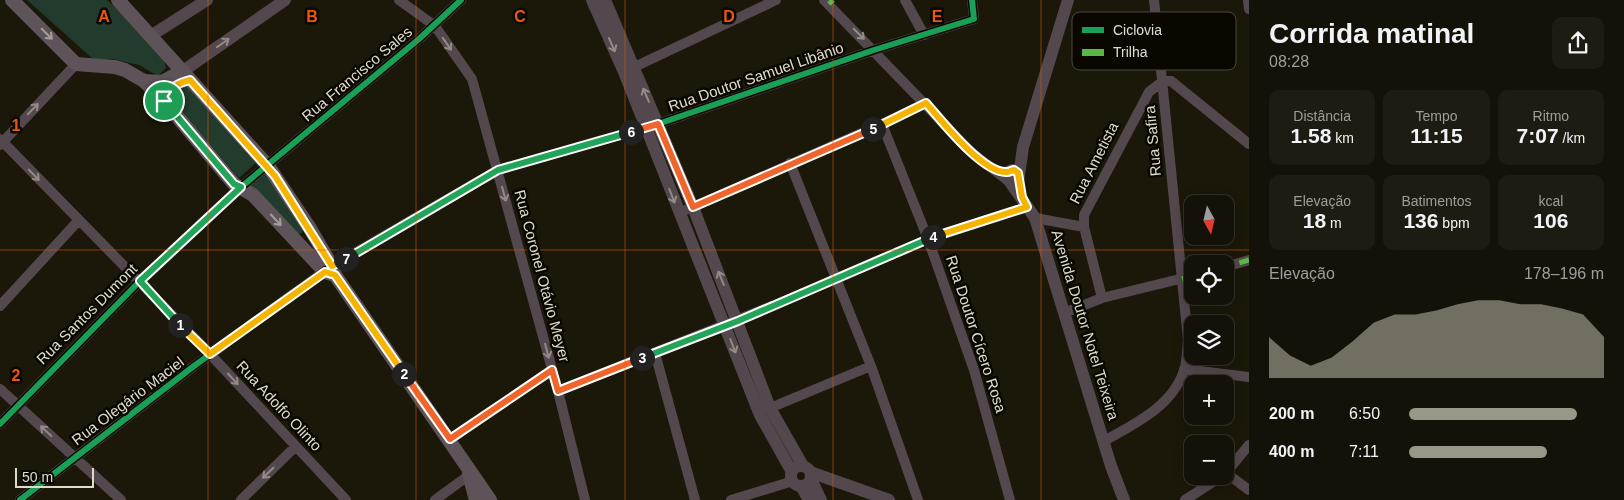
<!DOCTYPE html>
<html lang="pt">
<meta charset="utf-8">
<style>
body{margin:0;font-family:Arial,sans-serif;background:#1d1b12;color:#f1f3f6;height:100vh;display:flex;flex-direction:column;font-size:19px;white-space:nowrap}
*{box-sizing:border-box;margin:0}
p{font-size:16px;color:#9d9e9c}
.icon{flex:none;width:28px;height:28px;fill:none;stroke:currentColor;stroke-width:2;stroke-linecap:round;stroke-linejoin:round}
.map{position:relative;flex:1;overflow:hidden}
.side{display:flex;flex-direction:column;background:#141208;width:375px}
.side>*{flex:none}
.needle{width:32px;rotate:172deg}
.controls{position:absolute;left:1184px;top:195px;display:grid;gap:10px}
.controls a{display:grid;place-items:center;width:50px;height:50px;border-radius:10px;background:#141208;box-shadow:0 2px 12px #0003,0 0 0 1px #333229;font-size:25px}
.scale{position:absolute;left:15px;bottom:12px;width:79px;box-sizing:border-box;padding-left:5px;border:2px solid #e0dccc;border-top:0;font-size:14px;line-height:18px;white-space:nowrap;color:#e0dccc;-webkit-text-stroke:4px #0a0701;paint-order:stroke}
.pin{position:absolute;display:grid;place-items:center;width:42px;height:42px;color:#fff;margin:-21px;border:2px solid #fff;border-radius:50%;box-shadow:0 1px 5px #0007}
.km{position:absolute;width:25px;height:25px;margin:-12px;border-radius:50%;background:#222;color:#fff;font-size:14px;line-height:25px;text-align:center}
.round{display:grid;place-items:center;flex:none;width:52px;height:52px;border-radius:10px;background:#1d1b12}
.summary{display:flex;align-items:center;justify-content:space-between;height:85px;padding:0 20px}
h1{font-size:28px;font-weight:700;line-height:38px}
.stats{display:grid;grid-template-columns:repeat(3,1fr);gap:8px;height:85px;padding:5px 20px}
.stats div{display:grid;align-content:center;border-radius:10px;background:#1d1b12;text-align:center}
.stats b{font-size:21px;font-weight:700}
.stats small{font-size:14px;font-weight:400}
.stats p{font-size:14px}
.chart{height:140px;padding:10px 20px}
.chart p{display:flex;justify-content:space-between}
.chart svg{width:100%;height:90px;margin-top:5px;fill:#9b9788;opacity:.7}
ul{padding:0 20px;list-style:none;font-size:16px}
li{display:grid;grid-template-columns:80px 60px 1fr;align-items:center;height:38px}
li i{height:12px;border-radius:6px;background:#9b9788}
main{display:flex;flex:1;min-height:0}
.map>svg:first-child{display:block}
.green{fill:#223b2c}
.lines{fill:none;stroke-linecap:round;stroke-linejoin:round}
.pedestrian{stroke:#53484d;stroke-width:7}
.minor{stroke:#53484d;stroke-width:10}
.tertiary{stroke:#53484d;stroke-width:12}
.secondary{stroke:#5e5359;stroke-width:14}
.quiet{stroke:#58b947;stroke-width:5;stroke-dasharray:10 5;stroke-linecap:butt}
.cycleway-casing{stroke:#0a0701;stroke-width:9}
.cycleway{stroke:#1a9f57;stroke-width:6}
.oneway{stroke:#a69e98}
.oneway2{stroke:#928b86}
.split-1-casing{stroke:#fff;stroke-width:10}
.split-2-casing{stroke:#fff;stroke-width:10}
.split-3-casing{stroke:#fff;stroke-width:10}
.split-4-casing{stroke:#fff;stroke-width:10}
.split-5-casing{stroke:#fff;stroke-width:10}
.split-6-casing{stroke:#fff;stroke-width:10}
.split-7-casing{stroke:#fff;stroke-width:10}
.split-8-casing{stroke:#fff;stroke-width:10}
.split-1{stroke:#22a559;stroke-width:6}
.split-2{stroke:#f5b400;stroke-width:6}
.split-3{stroke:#f0652b;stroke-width:6}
.split-4{stroke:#22a559;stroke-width:6}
.split-5{stroke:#f5b400;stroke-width:6}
.split-6{stroke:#f0652b;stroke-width:6}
.split-7{stroke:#22a559;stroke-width:6}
.split-8{stroke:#f5b400;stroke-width:6}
.grid{fill:none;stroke:#e8590c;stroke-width:1;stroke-opacity:0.55}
.labels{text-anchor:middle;stroke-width:5;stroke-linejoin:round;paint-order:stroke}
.street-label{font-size:15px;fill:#e0dccc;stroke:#0a0701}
.key{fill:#0a0701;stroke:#4a473e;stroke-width:1}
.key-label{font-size:14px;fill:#e0dccc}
.grid-label{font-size:16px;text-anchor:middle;font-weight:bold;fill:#e8590c;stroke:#0a0701;stroke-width:5;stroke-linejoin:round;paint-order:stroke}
</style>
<main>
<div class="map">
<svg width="1249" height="500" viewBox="0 0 1249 500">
<rect width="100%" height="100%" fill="#1b180a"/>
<path class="green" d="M27 0H107L127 18 164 60 166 68 158 76 139 65 113 59H93Z
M181 86H191L256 163 239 178 170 99 173 90Z
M267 171 305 227 302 233 295 235 248 185Z"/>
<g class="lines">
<path class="pedestrian" d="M772 306 837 278"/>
<path class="minor" d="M399 0 435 26 472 79 558 391 585 500
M824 0 972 153 1007 180
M905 0 924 35
M1248 0 1249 9
M628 70 776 0
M882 124 928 239 974 370 1010 500
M0 139 210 354 346 500
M0 145 76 64
M790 163 871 366 918 500
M686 210 882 124 926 103
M1035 218 1084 227
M1225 267 1249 260
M837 278 928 239 1027 207
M1102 298 1084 227V215L1149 92 1163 81H1171L1249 144
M0 306 78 221
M1064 313 1102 298 1192 276
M655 353 695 500
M1184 369 1249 377
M0 389 121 500
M558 391 772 306
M770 408 871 366
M0 424 140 281 241 187 419 39 461 0
M450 439 552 370
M1104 441C1135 424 1175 405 1185 367 1187 359 1187 349 1188 340L1154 0
M1226 473 1249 490
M1225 474 1249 445
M20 500 194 366 332 266 498 170 658 124 874 50 974 19 972 0
M241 500 295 447
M435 500 472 473
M731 500 793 481
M1185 500 1222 476"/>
<path class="tertiary" d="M592 0 624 72 760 415 792 472
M605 0 693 207 770 408 803 466
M152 35 207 0
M183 71 285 0
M1007 176a6 6 0 1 1 12 0a6 6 0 1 1-12 0Z
M1019 176 1023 147 1068 0
M1010 182 1035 218 1111 466 1124 500
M791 476a10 10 0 1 1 20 0a10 10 0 1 1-20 0Z
M810 472 889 500
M811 479 821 500
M801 486 809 500"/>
<path class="secondary" d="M12 0 76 64 115 67 125 70 144 81 164 101 234 184 253 195 325 272 335 275
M118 0 268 166 309 227 332 266 335 275 490 500
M144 81 162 82 183 71
M469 474 476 500"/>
<path class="quiet" d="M829 4 833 0
M1225 267 1249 260
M1182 279 1192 276
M772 306 837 278"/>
<g class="cycleway-casing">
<path id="cycleway" d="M0 424 140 281 241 187 419 39 461 0
M20 500 194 366 332 266 498 170 658 124 874 50 974 19 972 0"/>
</g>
<use href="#cycleway" class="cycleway"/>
</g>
<defs><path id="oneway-shaft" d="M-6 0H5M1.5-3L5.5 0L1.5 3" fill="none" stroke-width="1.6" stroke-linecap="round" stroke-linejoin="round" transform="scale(1.25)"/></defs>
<g class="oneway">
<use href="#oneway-shaft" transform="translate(47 34) rotate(45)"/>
<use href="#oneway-shaft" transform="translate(276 220) rotate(47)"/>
</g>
<g class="oneway2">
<use href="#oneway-shaft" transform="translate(859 34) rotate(45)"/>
<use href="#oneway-shaft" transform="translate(223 43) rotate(-35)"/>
<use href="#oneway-shaft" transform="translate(447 44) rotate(55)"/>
<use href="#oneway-shaft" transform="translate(612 45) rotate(66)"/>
<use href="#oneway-shaft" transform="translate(646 95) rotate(-113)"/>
<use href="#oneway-shaft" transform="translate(33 109) rotate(-46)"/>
<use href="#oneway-shaft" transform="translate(34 175) rotate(46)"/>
<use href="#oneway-shaft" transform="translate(504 194) rotate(75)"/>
<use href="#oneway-shaft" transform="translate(672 196) rotate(69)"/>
<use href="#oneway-shaft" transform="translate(721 278) rotate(-112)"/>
<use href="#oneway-shaft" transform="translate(733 346) rotate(69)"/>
<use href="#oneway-shaft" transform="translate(547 351) rotate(75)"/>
<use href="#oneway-shaft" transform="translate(233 379) rotate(47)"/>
<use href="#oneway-shaft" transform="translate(46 431) rotate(-137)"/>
<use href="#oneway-shaft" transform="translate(268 473) rotate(136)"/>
</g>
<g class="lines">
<g class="split-1-casing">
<path id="split-1" d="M164 101 234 184 241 187 140 281 180 325"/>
</g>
<g class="split-2-casing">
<path id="split-2" d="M180 325 210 354 325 272 335 275 404 374"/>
</g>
<g class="split-3-casing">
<path id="split-3" d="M404 374 450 439 552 370 558 391 642 358"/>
</g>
<g class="split-4-casing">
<path id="split-4" d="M642 358 738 321 933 237"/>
</g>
<g class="split-5-casing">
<path id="split-5" d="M873 129 926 103C941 120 983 174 1007 172 1010 172 1012 170 1014 170L1018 173 1022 197 1027 207 933 237"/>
</g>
<g class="split-6-casing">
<path id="split-6" d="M631 132 658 124 693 207 873 129"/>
</g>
<g class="split-7-casing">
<path id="split-7" d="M346 259 498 170 631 132"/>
</g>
<g class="split-8-casing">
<path id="split-8" d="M164 101C170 88 177 83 190 80L275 176 332 266 346 259"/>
</g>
<use href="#split-1" class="split-1"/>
<use href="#split-2" class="split-2"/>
<use href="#split-3" class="split-3"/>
<use href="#split-4" class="split-4"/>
<use href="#split-5" class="split-5"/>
<use href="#split-6" class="split-6"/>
<use href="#split-7" class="split-7"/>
<use href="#split-8" class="split-8"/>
</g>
<path class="grid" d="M208 0V500M416 0V500M625 0V500M833 0V500M1041 0V500M0 250H1249"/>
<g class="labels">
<g class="street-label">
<text transform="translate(357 74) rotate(-40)" y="5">Rua Francisco Sales</text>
<text transform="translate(756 77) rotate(-19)" y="5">Rua Doutor Samuel Libânio</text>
<text transform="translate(1153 141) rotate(-95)" y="5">Rua Safira</text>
<text transform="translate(1094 163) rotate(-63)" y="5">Rua Ametista</text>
<text transform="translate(542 276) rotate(75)" y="5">Rua Coronel Otávio Meyer</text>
<text transform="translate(87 314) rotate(-45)" y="5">Rua Santos Dumont</text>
<text transform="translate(1085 325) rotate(73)" y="5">Avenida Doutor Notel Teixeira</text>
<text transform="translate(976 334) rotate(72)" y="5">Rua Doutor Cícero Rosa</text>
<text transform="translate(128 401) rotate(-37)" y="5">Rua Olegário Maciel</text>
<text transform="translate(279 406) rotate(47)" y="5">Rua Adolfo Olinto</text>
</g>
</g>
<rect x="1072" y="12" width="164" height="58" rx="8" class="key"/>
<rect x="1082" y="27" width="22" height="6" fill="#1a9f57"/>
<rect x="1082" y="49" width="22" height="7" fill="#58b947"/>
<g class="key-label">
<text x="1113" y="35">Ciclovia</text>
<text x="1113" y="57">Trilha</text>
</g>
<g class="grid-label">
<text x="104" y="22">A</text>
<text x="312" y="22">B</text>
<text x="520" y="22">C</text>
<text x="729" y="22">D</text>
<text x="937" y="22">E</text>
<text x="16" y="131">1</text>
<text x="16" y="381">2</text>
</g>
</svg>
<div class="controls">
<a><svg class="needle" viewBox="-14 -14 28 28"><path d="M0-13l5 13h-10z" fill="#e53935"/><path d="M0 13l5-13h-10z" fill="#9d9e9c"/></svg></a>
<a><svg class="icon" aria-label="locate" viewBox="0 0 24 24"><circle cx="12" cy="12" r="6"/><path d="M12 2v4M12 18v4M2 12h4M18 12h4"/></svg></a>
<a><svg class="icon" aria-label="layers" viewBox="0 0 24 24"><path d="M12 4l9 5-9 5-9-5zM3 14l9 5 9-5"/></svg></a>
<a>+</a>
<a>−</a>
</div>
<div class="scale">50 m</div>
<div class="pin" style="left:164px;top:101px;background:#1e9e55"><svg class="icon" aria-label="arrive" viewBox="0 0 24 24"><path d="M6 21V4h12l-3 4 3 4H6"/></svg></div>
<b class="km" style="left:180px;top:325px">1</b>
<b class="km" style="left:404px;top:374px">2</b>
<b class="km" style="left:642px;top:358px">3</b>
<b class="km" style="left:933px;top:237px">4</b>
<b class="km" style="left:873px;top:129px">5</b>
<b class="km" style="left:631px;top:132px">6</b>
<b class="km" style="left:346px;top:259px">7</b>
</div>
<section class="side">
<div class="summary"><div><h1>Corrida matinal</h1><p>08:28</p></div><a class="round"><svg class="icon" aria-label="share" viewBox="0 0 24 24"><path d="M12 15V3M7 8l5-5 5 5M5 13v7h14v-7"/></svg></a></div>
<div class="stats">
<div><p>Distância</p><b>1.58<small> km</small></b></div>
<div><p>Tempo</p><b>11:15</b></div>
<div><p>Ritmo</p><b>7:07<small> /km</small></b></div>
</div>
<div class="stats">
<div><p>Elevação</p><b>18<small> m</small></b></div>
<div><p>Batimentos</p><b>136<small> bpm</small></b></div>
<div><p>kcal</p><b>106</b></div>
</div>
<div class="chart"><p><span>Elevação</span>178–196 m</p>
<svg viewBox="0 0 160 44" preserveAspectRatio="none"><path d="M0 44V24L10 33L20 38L30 34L40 26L50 17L60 13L70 13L80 11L90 8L100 6L110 6L120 8L130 8L140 10L150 13L160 24V44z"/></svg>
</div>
<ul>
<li><b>200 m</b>6:50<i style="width:86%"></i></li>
<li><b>400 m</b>7:11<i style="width:71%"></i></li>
</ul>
</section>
</main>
